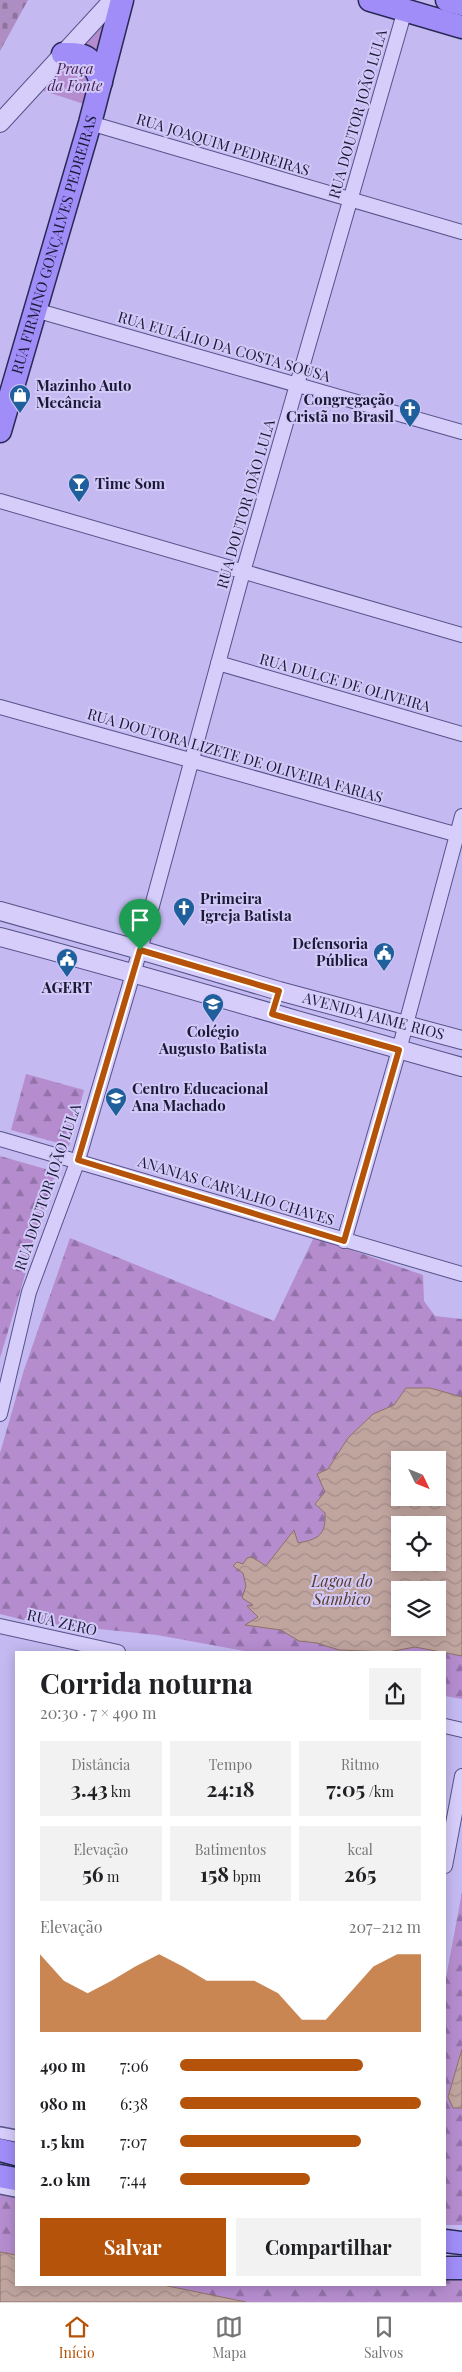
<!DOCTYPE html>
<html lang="pt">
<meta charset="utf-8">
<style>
body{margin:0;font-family:"Playfair Display",serif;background:#f2f2f2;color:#202124;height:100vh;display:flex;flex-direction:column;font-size:19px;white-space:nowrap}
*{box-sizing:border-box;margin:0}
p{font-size:16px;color:#757577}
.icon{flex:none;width:28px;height:28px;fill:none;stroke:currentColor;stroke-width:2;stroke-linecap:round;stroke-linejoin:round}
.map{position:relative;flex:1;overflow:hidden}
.details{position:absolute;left:15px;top:1651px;width:431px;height:635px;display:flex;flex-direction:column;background:#fff;border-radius:0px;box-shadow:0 2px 12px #0003}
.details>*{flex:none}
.needle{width:32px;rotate:133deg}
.tools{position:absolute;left:391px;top:1451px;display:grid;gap:10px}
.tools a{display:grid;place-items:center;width:55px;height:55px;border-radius:0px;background:#fff;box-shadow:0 2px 12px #0003;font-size:25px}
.pin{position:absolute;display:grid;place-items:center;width:42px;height:42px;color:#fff;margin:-51px -21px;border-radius:50% 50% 50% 0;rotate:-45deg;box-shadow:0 0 5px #0007}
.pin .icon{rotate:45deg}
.round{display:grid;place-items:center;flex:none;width:52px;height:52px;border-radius:0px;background:#f2f2f2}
.overview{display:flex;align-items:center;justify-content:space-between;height:85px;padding:0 25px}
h1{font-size:28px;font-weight:700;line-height:38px}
.stats{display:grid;grid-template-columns:repeat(3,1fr);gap:8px;height:85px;padding:5px 25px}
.stats div{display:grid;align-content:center;border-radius:0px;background:#f2f2f2;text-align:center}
.stats b{font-size:21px;font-weight:700}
.stats small{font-size:14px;font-weight:400}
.stats p{font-size:14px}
.chart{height:140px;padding:10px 25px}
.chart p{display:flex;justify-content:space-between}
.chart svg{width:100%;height:90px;margin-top:5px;fill:#b45309;opacity:.7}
.button{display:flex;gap:10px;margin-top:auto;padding:10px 25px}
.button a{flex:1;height:58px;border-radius:0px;background:#b45309;color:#fff;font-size:20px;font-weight:700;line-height:58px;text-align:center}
.button a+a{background:#f2f2f2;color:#202124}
ul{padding:0 25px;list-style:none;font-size:16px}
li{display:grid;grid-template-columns:80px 60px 1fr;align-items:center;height:38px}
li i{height:12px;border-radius:6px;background:#b45309}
.menu{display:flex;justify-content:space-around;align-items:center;height:70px;border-top:1px solid #e0e0e0;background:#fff;font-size:14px;color:#757577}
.menu a{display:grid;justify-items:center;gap:2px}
.menu .on{color:#b45309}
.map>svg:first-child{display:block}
.green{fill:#b58dcf}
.forest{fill:url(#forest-firs)}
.cemetery{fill:url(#cemetery-stones)}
.water{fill:url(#water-waves);stroke:#8e7066;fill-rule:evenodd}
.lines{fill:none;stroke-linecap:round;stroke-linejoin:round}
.pedestrian-casing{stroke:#555388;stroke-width:14}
.minor-casing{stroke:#555388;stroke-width:16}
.tertiary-casing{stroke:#555388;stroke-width:20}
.primary-casing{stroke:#282a55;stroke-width:25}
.pedestrian{stroke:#d6cdfb;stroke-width:11}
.minor{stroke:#d6cdfb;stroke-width:14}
.tertiary{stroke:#d6cdfb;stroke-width:18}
.primary{stroke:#a08df8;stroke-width:22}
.route-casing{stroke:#fff;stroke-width:10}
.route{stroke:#b45309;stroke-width:6}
.labels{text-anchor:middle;stroke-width:4;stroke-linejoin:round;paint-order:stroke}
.park-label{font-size:15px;font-style:italic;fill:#461e54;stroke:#d3c9f8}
.street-label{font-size:15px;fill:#191a36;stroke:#d3c9f8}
.poi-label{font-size:15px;font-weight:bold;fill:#191a36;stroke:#d3c9f8;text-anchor:start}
.water-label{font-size:16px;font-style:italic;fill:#573c27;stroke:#d3c9f8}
</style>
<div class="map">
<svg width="462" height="2302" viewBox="0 0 462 2302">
<defs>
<pattern id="forest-firs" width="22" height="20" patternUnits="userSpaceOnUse" patternTransform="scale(1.25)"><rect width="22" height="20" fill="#b58dcf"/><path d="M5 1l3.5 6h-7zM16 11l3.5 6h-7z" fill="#9272a9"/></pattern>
<pattern id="cemetery-stones" width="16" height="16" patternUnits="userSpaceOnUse" patternTransform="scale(1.25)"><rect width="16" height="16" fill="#ae8ec2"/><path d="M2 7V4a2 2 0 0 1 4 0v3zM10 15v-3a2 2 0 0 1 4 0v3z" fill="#8d739e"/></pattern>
<pattern id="water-waves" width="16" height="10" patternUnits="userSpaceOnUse" patternTransform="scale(1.25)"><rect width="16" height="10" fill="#c0a59f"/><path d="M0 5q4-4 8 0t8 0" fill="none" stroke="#a48d8a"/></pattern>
</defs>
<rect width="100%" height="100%" fill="#c4b9f1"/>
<path class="green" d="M116 6 87 105 38 89Z"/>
<path class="forest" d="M26 1074 84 1090 69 1146 11 1130Z
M0 1156 56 1172 0 1358Z
M314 1237 423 1275 424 1301 435 1316 462 1319V1397L430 1388H406L394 1405 373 1414 348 1438 328 1469 325 1492 315 1504 325 1513C326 1535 319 1539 298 1543L294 1531 266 1566 243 1564 233 1566 243 1573 258 1617 246 1625 281 1630 299 1641 317 1643 339 1650 388 1652 415 1647 442 1652H250L157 1635 32 1622 0 1614V1453L24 1370 70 1238 274 1321Z
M445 1653 462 1656V1699L445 1696Z
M462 1892V2049L448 2096 453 2108H462V2225H445V1983Z
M0 2188 16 2191V2255L0 2252Z
M445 2279H462V2302H246L163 2285H445Z"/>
<path class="cemetery" d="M0 0H28L0 51Z"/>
<path class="water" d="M406 1388H430L462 1397V1656L415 1647 388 1652 339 1650 317 1643 299 1641 281 1630 245 1625 258 1617 247 1606 253 1605 242 1598 246 1586 243 1573 233 1566 237 1562 243 1564 247 1558 252 1557 266 1566 294 1530 298 1543C319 1539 326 1535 325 1513L315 1504 325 1492 317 1474 328 1469 348 1438 373 1414 394 1405ZM400 1460H438V1498H400ZM400 1525H438V1562H400ZM400 1590H438V1628H400Z
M462 2049V2108H453L448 2097Z
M0 2252 16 2255V2285H163L246 2302H0Z"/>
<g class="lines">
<g class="pedestrian-casing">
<path id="pedestrian" d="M0 2133 16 2136
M0 2188 16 2191"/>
</g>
<g class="minor-casing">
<path id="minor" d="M90 123 462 232
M35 310 462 432
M0 501 462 635
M218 663 462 734
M0 707 462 836
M0 1139 462 1274
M344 1241 399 1050 462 816
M0 1414 29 1292 78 1160 140 950 243 572 405 10
M0 1626 118 1652
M445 1726 462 1730
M445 1866 462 1776"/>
</g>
<g class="tertiary-casing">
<g id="tertiary">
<path d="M0 123 113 0"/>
<path id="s1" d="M0 911 140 950 279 991 462 1040"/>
<path d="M0 937C155 978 308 1024 462 1067"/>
</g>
</g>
<g class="primary-casing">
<g id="primary">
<path d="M370 0 462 27"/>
<path d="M447 0 462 4"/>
<path d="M63 54C89 53 92 59 101 82"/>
<path id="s2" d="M0 431 90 123 122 0"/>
<path d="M0 2150 16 2154"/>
<path d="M0 2176 16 2179"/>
<path d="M445 2241 462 2243"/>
<path d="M445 2268H462"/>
</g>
</g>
<use href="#pedestrian" class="pedestrian"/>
<use href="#minor" class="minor"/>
<use href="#tertiary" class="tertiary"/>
<use href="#primary" class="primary"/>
</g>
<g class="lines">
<g class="route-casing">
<path id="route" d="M140 950 279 991 272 1014 399 1050 344 1241 78 1160Z"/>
</g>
<use href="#route" class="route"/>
</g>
<defs>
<g id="shop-pin" transform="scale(1.125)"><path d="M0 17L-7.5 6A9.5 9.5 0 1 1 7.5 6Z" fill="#1f5f9b" stroke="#d3c9f8"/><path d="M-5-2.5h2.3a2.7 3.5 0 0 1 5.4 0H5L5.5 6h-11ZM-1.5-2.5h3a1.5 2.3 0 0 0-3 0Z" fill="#fff"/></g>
<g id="church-pin" transform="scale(1.125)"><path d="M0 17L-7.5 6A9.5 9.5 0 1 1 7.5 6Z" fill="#1f5f9b" stroke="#d3c9f8"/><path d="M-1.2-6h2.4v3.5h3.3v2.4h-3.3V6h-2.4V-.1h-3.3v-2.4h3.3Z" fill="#fff"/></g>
<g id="bar-pin" transform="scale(1.125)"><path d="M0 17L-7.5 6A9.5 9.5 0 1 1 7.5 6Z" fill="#1f5f9b" stroke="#d3c9f8"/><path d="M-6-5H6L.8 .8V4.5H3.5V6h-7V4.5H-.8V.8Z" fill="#fff"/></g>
<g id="civic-pin" transform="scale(1.125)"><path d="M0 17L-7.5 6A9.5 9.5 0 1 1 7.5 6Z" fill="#1f5f9b" stroke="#d3c9f8"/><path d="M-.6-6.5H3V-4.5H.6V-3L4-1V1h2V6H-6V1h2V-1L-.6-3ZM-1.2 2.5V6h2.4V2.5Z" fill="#fff"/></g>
<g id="school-pin" transform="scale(1.125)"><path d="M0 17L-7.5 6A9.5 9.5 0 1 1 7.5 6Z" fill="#1f5f9b" stroke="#d3c9f8"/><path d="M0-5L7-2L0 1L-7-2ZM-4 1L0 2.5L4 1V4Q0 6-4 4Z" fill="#fff"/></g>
</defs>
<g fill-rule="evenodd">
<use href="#shop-pin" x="20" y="395"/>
<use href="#church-pin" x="410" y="409"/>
<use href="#bar-pin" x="79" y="484"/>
<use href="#church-pin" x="184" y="908"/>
<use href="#civic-pin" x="384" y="953"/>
<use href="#civic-pin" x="67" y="959"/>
<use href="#school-pin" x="213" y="1004"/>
<use href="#school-pin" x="116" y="1098"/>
</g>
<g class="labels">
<g class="park-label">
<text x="75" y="74">Praça<tspan x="75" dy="17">da Fonte</tspan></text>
</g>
<g class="street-label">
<text transform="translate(358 114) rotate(-74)" y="5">RUA DOUTOR JOÃO LULA</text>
<text transform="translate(223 145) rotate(17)" y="5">RUA JOAQUIM PEDREIRAS</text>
<text dy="5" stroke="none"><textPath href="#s2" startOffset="194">RUA FIRMINO GONÇALVES PEDREIRAS</textPath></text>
<text transform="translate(224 347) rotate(16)" y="5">RUA EULÁLIO DA COSTA SOUSA</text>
<text transform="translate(246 504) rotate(-74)" y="5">RUA DOUTOR JOÃO LULA</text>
<text transform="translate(345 683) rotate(16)" y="5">RUA DULCE DE OLIVEIRA</text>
<text transform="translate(235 756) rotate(16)" y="5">RUA DOUTORA LIZETE DE OLIVEIRA FARIAS</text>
<text dy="5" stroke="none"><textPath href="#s1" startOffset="388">AVENIDA JAIME RIOS</textPath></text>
<text transform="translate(48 1187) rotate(-71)" y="5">RUA DOUTOR JOÃO LULA</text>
<text transform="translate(236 1191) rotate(17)" y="5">ANANIAS CARVALHO CHAVES</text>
<text transform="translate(62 1623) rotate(13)" y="5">RUA ZERO</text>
</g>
<g class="poi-label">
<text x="36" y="391">Mazinho Auto<tspan x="36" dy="17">Mecância</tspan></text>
<text x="394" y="405" text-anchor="end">Congregação<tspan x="394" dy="17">Cristã no Brasil</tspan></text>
<text x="95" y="489">Time Som</text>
<text x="200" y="904">Primeira<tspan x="200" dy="17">Igreja Batista</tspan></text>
<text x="368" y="949" text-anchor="end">Defensoria<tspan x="368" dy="17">Pública</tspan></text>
<text x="67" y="993" text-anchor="middle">AGERT</text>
<text x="213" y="1037" text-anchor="middle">Colégio<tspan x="213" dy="17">Augusto Batista</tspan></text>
<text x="132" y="1094">Centro Educacional<tspan x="132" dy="17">Ana Machado</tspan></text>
</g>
<g class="water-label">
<text x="342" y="1587">Lagoa do<tspan x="342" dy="18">Sambico</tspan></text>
</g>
</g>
</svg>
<div class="tools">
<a><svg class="needle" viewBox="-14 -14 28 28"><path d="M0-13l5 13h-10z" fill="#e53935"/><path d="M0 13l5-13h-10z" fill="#757577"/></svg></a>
<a><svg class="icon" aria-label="locate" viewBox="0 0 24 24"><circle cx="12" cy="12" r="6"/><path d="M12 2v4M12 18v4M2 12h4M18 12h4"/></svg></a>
<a><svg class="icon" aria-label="layers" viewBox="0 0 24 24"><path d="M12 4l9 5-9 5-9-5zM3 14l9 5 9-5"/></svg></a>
</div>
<div class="pin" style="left:140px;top:950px;background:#1e9e55"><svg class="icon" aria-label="arrive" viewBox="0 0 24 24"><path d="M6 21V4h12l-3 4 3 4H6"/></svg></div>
<section class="details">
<div class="overview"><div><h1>Corrida noturna</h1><p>20:30 · 7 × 490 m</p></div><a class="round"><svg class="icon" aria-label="share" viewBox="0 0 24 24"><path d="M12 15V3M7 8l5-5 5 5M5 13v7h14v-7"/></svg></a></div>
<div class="stats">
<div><p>Distância</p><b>3.43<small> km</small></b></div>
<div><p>Tempo</p><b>24:18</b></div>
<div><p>Ritmo</p><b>7:05<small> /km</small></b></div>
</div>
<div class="stats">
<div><p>Elevação</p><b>56<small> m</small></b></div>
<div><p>Batimentos</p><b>158<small> bpm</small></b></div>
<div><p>kcal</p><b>265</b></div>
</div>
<div class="chart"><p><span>Elevação</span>207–212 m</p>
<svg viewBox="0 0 160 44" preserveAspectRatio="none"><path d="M0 44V6L10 19L20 25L30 19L40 12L50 6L60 12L70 19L80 19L90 19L100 25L110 38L120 38L130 25L140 12L150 6L160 6V44z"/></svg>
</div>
<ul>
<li><b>490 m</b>7:06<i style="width:76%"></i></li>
<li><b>980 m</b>6:38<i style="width:100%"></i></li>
<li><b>1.5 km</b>7:07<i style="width:75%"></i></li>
<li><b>2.0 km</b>7:44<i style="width:54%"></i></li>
</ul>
<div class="button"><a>Salvar</a><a>Compartilhar</a></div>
</section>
</div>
<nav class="menu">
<a class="on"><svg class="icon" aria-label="home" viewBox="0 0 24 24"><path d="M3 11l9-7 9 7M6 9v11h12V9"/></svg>Início</a>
<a><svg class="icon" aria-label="map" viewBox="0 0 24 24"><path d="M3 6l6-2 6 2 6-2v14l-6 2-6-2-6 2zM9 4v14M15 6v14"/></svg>Mapa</a>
<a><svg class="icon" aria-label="saved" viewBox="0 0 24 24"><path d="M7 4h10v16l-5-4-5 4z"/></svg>Salvos</a>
</nav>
